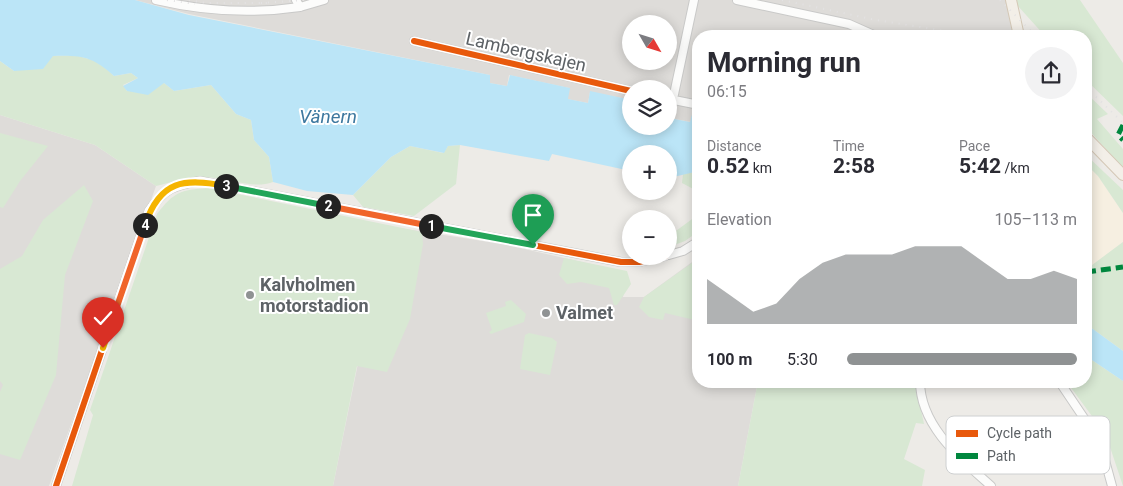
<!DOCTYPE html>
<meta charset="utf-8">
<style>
body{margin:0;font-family:Roboto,sans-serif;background:#f2f2f3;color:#2b2b33;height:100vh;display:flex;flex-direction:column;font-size:19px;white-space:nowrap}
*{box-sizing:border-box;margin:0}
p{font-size:16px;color:#7c7c81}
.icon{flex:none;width:28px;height:28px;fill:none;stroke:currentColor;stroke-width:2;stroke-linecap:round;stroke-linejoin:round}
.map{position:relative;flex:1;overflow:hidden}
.side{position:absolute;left:692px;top:30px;width:400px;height:358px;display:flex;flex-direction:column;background:#fff;border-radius:20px;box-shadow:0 2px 12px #0003}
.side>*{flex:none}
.needle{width:32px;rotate:129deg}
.buttons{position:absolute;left:622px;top:15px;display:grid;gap:10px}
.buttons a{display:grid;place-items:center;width:55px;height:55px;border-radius:50%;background:#fff;box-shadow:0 2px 12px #0003;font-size:25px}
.pin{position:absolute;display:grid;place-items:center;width:42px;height:42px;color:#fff;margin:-51px -21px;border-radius:50% 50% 50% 0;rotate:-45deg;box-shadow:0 0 5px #0007}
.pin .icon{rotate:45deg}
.km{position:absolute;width:25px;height:25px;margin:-12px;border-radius:50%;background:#222;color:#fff;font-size:14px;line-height:25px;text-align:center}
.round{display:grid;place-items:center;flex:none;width:52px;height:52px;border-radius:26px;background:#f2f2f3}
.summary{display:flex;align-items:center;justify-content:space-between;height:85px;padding:0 15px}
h1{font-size:28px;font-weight:700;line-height:38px}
.figures{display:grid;grid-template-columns:repeat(3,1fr);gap:8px;height:85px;padding:5px 15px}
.figures div{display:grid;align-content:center}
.figures b{font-size:21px;font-weight:700}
.figures small{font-size:14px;font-weight:400}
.figures p{font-size:14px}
.chart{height:140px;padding:10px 15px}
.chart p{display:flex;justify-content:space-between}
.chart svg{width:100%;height:90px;margin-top:5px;fill:#8f9293;opacity:.7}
ul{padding:0 15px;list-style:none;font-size:16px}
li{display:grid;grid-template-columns:80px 60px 1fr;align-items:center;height:38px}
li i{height:12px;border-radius:6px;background:#8f9293}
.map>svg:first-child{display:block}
.commercial{fill:#f6efe1}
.industrial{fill:#dedcd9;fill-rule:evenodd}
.green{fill:#d8e8d3}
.water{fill:#bbe5f7}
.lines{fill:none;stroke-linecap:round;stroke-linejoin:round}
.minor-casing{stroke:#c9c9c8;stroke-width:10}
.major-casing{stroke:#d4c8b6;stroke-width:12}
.minor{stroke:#fcfcfb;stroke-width:8}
.major{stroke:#f3efe8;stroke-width:10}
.rail{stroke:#e3e2e3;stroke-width:2;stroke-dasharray:1 6;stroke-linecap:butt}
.quiet{stroke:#00873e;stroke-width:5;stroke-dasharray:10 5;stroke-linecap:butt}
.cycleway-casing{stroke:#fff;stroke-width:9}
.cycleway{stroke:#e8590c;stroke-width:6}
.split-1-casing{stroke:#fff;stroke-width:10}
.split-2-casing{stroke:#fff;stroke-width:10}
.split-3-casing{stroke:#fff;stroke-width:10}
.split-4-casing{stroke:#fff;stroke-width:10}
.split-5-casing{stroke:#fff;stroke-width:10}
.split-6-casing{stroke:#fff;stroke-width:10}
.split-1{stroke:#22a559;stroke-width:6}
.split-2{stroke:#f0652b;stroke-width:6}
.split-3{stroke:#22a559;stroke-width:6}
.split-4{stroke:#f5b400;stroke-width:6}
.split-5{stroke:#f0652b;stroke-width:6}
.split-6{stroke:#f5b400;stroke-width:6}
.poi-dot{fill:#8f9293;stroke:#fff;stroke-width:2}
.labels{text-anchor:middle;stroke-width:4;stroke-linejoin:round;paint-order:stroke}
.street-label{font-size:18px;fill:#5d6266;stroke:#fff}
.poi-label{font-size:18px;font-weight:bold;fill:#5d6266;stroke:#fff;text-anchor:start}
.water-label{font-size:19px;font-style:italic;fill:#3d789f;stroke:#fff}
.key{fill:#fff;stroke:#ced0d1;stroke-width:1}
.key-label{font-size:14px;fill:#5d6266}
</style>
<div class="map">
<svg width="1123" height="486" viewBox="0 0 1123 486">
<rect width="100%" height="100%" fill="#edebe7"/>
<path class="commercial" d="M1086 164 1098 176 1123 213V242L1088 269 1086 268Z"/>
<path class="industrial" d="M135 0H1006L1013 36H699V112H693L691 122 669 118V89H631V111L625 110 627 99 590 92 588 103 567 99 569 88 509 75 507 86 490 83V75L189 14ZM631 24H669V61H631Z
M0 115 95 145 156 186 49 486H0Z
M386 226 502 244 626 272 623 297H644L699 257V381H758L738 486H333Z"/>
<path class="green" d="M1017 0H1080L1123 63V116L1086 80V36H1045L1017 5Z
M75 55 99 62 114 76 131 73 138 78 123 85 127 91 164 83 174 91 211 85 236 114 251 120 254 140 269 157 273 182C254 189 235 180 215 178 195 176 176 181 156 186L95 145 0 115V61L14 71 53 56Z
M1086 93 1108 114 1097 119 1123 149V168L1086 127Z
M0 133 48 146 20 181 3 208 0 207Z
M460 145 456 184 414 216 363 207 353 195 391 157 410 146 443 153 448 146Z
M1086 155 1123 190V213L1098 176 1086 164Z
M699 171V192L682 183 683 174Z
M84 185 93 201 65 275 56 375 20 460 0 454V392L3 385 0 381V269L22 256 43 220Z
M208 188 422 232 423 244 410 319 387 372 357 366 333 486H72L93 415 90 410 157 214C174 192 180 190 208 188Z
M699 214V231L685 241 669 247V236Z
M1123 242V351L1086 324V268H1088Z
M564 258 627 271 631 284 617 305H614L609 288 581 282 567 284 559 275Z
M692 263 699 273V321L665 313 663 320 649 317 639 307 644 297Z
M511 300 526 314 524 322 491 334 489 332 492 330 486 313 506 306 505 302Z
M529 333 552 338 557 342 550 375 520 369 525 335Z
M1086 356 1123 381V486L1106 435 1066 381H1086Z
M758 381H915L924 424 916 423 904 459 925 470 922 486H738Z"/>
<path class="water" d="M0 0H135L189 15 490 75V83L507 86 510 75 570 88 568 99 588 103 590 91 627 99 625 110 631 111V126H669V118L690 122 693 111 699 112V171L669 178V154H631V171L552 154 549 161 460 145 448 146 444 153 410 146 391 157 353 195 307 191 273 182 269 157 254 140 251 120 236 114 211 85 174 91 164 83 148 95 127 91 123 86 138 78 131 73 114 76C93 57 82 55 53 56L43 69 14 71 0 61Z
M1086 324 1123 351V381L1086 356Z"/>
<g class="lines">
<g class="minor-casing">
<path id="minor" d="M156 0C203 11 252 14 300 7
M296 0 300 7 324 0
M737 0 849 24 876 36
M414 41 631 91
M669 99 699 105
M673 99 694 0
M669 255 683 251 699 241
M920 381C920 426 961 459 991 486
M1059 381 1100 442 1112 486
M56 486 149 211C164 189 174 185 200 181L621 262H639L665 256"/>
</g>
<g class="major-casing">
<path id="major" d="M1011 0 1019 36
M1086 137 1123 175"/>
</g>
<use href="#minor" class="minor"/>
<use href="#major" class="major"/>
<path class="rail" d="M167 0 195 4
M189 0 205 3H267
M782 0 876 20 976 36
M1000 0 1036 36
M261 3 304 0
M1086 87 1123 123"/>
<path class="quiet" d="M1123 125 1118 135 1123 140
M1086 272 1123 267"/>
<g class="cycleway-casing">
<path id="cycleway" d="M414 41 631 91
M56 486 149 211C164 189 174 185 200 181L621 262H639L665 256"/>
</g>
<use href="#cycleway" class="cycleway"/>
</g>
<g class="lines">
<g class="split-1-casing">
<path id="split-1" d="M431 226 533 245"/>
</g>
<g class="split-2-casing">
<path id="split-2" d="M328 206 431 226"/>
</g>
<g class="split-3-casing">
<path id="split-3" d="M226 186 328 206"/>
</g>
<g class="split-4-casing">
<path id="split-4" d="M145 225C160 180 184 178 226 186"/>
</g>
<g class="split-5-casing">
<path id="split-5" d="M111 324 145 225"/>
</g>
<g class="split-6-casing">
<path id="split-6" d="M103 348 111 324"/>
</g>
<use href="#split-1" class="split-1"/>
<use href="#split-2" class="split-2"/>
<use href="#split-3" class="split-3"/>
<use href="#split-4" class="split-4"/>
<use href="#split-5" class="split-5"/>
<use href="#split-6" class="split-6"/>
</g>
<g class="poi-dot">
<circle cx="250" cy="295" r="5"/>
<circle cx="546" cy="313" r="5"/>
</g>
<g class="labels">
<g class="street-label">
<text transform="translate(526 52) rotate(13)" y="6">Lambergskajen</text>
</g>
<g class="poi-label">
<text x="260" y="291">Kalvholmen<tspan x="260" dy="21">motorstadion</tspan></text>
<text x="556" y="319">Valmet</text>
</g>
<g class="water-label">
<text x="328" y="123">Vänern</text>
</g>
</g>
<rect x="946" y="416" width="164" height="58" rx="8" class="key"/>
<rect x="956" y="430" width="22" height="7" fill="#e8590c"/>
<rect x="956" y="453" width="22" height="6" fill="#00873e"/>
<g class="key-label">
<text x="987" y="438">Cycle path</text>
<text x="987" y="461">Path</text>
</g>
</svg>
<div class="buttons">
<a><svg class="needle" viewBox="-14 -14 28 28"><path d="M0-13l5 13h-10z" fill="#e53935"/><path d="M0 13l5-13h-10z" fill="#7c7c81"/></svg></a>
<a><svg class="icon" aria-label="layers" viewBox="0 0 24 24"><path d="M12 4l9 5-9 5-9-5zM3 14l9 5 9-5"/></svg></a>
<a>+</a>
<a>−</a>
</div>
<div class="pin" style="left:533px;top:245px;background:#1e9e55"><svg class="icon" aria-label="arrive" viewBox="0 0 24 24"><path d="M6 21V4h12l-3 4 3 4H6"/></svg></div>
<div class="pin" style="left:103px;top:348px;background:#d93025"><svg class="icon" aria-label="check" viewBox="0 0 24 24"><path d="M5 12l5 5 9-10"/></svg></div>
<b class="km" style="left:431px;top:226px">1</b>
<b class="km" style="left:328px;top:206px">2</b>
<b class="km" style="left:226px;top:186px">3</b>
<b class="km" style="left:145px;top:225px">4</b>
<section class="side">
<div class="summary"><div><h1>Morning run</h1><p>06:15</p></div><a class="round"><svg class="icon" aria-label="share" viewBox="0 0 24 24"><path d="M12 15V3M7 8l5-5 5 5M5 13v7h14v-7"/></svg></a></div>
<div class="figures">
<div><p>Distance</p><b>0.52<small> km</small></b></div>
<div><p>Time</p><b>2:58</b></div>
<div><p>Pace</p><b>5:42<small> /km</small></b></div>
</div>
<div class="chart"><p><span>Elevation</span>105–113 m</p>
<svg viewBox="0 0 160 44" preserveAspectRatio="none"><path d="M0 44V22L10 30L20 38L30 34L40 22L50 14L60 10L70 10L80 10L90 6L100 6L110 6L120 14L130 22L140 22L150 18L160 22V44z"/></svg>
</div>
<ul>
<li><b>100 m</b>5:30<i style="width:100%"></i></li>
</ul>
</section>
</div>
